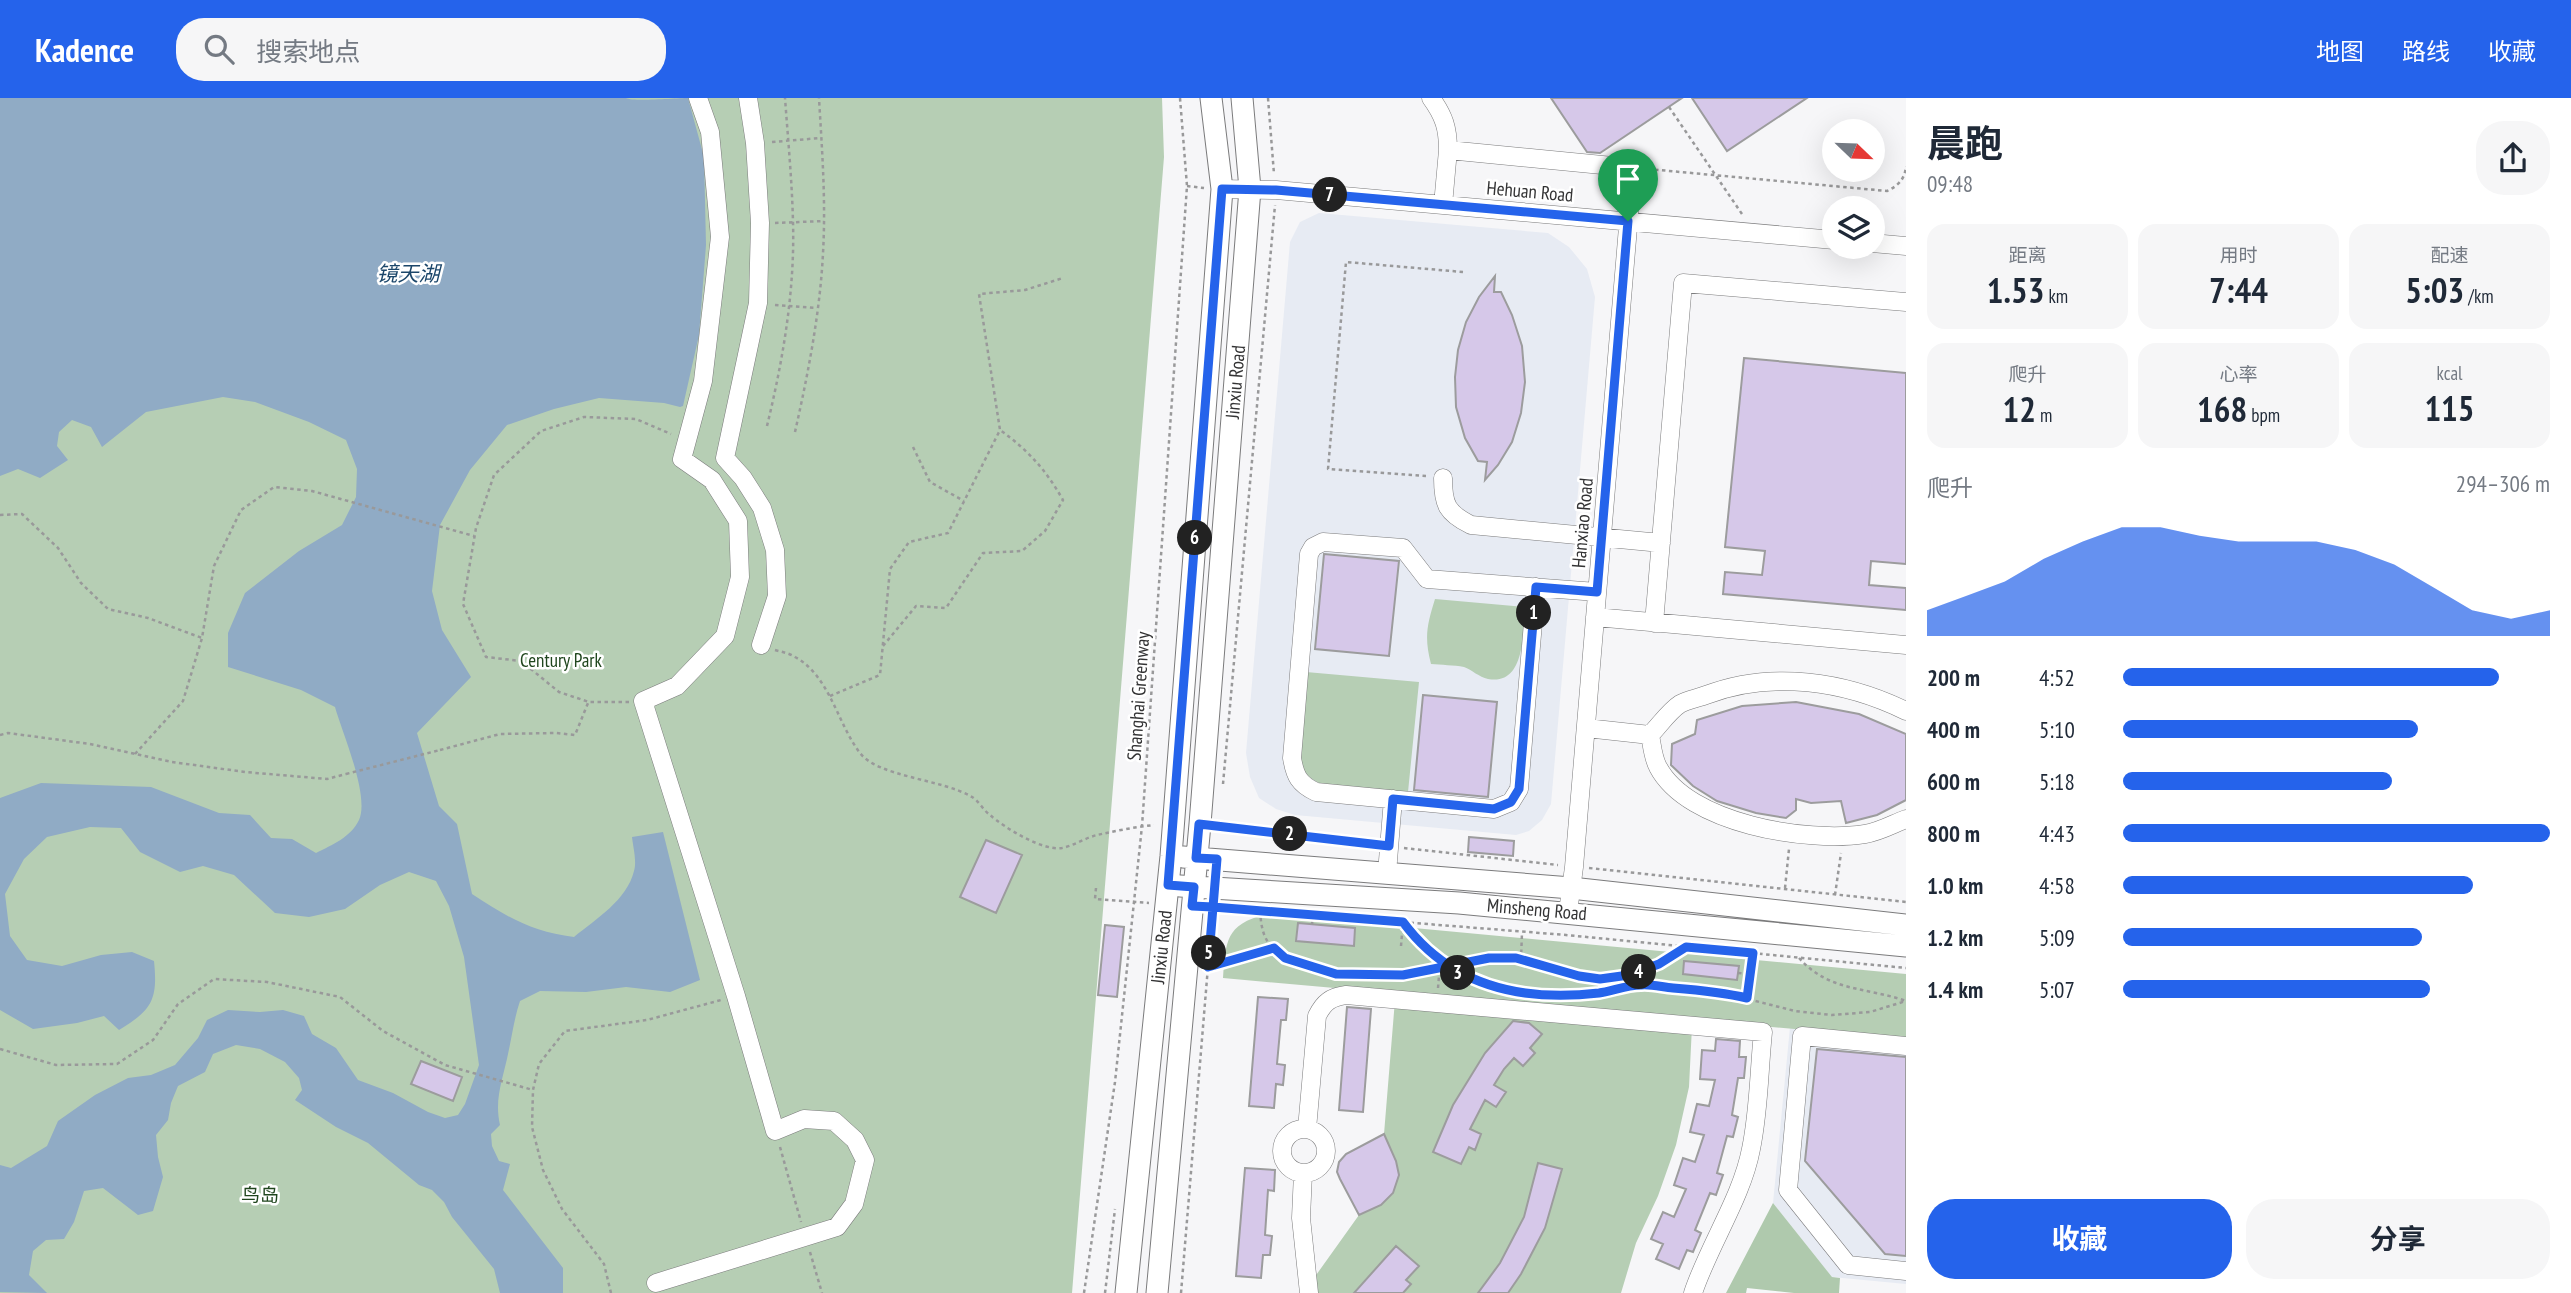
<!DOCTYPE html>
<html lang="zh">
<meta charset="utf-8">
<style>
body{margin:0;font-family:"PT Sans Narrow","Noto Sans SC",sans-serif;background:#f6f6f7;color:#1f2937;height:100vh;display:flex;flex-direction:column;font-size:26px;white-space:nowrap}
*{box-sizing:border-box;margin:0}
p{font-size:23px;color:#747a83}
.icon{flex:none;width:38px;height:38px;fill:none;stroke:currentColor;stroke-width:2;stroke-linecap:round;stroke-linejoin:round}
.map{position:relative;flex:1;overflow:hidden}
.sheet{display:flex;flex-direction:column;background:#fff;width:665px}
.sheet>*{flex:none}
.needle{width:46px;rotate:113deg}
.fabs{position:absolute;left:1822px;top:21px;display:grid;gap:14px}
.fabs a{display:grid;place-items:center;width:63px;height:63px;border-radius:50%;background:#fff;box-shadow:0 7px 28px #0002;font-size:35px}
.pin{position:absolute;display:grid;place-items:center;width:60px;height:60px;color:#fff;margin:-72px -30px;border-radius:50% 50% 50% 0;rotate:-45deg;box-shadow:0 0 7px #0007}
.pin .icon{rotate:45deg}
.km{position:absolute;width:35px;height:35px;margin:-18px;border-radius:50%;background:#222;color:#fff;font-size:19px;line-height:35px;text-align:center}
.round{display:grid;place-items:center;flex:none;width:74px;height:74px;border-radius:28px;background:#f6f6f7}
.headline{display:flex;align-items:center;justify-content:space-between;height:119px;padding:0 21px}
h1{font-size:38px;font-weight:700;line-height:52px}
.metrics{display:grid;grid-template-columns:repeat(3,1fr);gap:10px;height:119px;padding:7px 21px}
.metrics div{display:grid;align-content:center;border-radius:18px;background:#f6f6f7;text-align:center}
.metrics b{font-size:35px;font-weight:700}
.metrics small{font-size:19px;font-weight:400}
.metrics p{font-size:19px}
.chart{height:196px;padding:14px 21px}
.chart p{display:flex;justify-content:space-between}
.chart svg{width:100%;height:126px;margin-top:7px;fill:#2563eb;opacity:.7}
.action{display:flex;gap:14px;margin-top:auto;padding:14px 21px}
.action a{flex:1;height:80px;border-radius:28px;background:#2563eb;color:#fff;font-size:28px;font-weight:700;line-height:80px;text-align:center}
.action a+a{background:#f6f6f7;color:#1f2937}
ul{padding:0 21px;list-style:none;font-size:23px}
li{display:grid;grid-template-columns:112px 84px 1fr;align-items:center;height:52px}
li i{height:18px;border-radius:9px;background:#2563eb}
header{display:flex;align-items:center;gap:42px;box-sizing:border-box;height:98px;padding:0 35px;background:#2563eb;color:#fff}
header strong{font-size:33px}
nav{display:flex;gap:38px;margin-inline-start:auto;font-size:24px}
.search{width:490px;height:63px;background:#f6f6f7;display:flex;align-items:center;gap:18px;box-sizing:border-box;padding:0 24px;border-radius:28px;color:#747a83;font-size:26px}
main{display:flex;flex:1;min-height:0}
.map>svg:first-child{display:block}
.built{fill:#e7ebf3}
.green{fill:#b6ceb4}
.forest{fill:#afc9ad}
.water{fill:#90abc5}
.building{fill:#d6c8e9;stroke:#9c9c9d;stroke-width:2}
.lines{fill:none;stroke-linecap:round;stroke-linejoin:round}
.minor-casing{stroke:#7b7b7c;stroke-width:19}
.major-casing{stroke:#7b7b7c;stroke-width:23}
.path{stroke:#99999a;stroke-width:2.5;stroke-dasharray:3.5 3.5;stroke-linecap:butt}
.minor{stroke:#fff;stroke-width:18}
.major{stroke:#fff;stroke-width:21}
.path-bridge{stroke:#99999a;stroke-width:2.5;stroke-dasharray:3.5 3.5;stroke-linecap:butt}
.route-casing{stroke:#fff;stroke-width:14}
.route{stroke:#2563eb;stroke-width:9}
.labels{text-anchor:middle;stroke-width:5;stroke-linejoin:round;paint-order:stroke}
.street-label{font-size:19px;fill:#333334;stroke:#fff}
.park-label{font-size:19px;fill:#20461e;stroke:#fff}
.water-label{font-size:21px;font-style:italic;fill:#1b466a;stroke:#fff}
</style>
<header>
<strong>Kadence</strong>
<div class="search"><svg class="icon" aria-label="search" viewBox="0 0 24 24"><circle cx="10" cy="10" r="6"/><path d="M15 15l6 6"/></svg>搜索地点</div>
<nav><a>地图</a><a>路线</a><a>收藏</a></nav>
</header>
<main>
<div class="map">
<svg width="1906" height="1195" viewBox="0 0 1906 1195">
<rect width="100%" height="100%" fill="#f6f6f8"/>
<path class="built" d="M1319 115 1548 135 1569 149 1587 171 1595 199 1551 706 1542 722 1529 733 1516 737 1295 717 1276 711 1259 700 1250 679 1246 655 1290 144 1300 124Z
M1790 929 1906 941V1186L1832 1179 1773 1105Z"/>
<path class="green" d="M0 0H1162L1164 59 1072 1195H0Z
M1435 501 1525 509C1523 533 1526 588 1488 581 1479 579 1472 572 1464 569 1454 567 1441 567 1431 566 1424 539 1427 527 1435 501Z
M1306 574 1419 584 1408 694 1321 686C1308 680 1303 674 1300 660Z
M1266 816 1906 876V941L1223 880C1226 843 1225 827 1266 816Z
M1395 902 1692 928 1689 989 1676 1047 1658 1098 1636 1145 1621 1195H1309V1187L1359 1117 1381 1107 1393 1096 1399 1077 1396 1063 1384 1036Z"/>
<path class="forest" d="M1773 1105 1832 1179 1840 1180 1839 1195H1794L1747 1190 1746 1195H1726Z"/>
<path class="water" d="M0 0H626C633 4 676 0 688 0L704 59 706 147 699 237 683 308 680 309 664 305 599 300 554 311 507 327 470 372 440 427 432 493 442 532 471 579 417 635 439 708 457 726 472 796C507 819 532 834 574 839 596 821 627 802 634 773 637 763 633 749 632 739L663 734 700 882 670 894 626 889 586 894 540 893 520 903C514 921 512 938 508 956 503 981 494 1001 500 1027L491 1036 492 1048 499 1063 510 1066 503 1092 563 1170V1195H500L494 1171 452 1119 444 1104 432 1092 419 1087 368 1045 336 1029 295 1002 302 992 299 980 285 964 260 951 236 947 213 956 205 974 178 988 171 1005 168 1022 156 1037 158 1059 163 1079 153 1113 138 1117 103 1090 84 1093 74 1124 64 1141 46 1142 33 1153 29 1177 47 1195 0 1194V1067L11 1070 47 1048 58 1023 95 997 128 980 151 977 175 967 198 940 207 922 228 912 260 914 283 912 304 918 312 936 336 950 358 982 393 995 428 1014 445 1020 458 1017 465 1006 479 967 464 859 449 808 436 783 409 774 380 787 345 811 309 819 275 815 234 777 203 768 180 774 140 754 121 730 90 729 47 739 24 761 5 796 10 838 27 862 62 868 101 857 132 854 154 863C158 902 152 912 119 932L104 918 77 925 33 931 0 912V700L41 685 151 689 219 715 250 717 271 740 292 741 316 755C332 747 351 739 359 722 370 698 342 634 335 609L301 592 228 569V535L245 495 299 453 342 427 356 399 357 371 346 342 309 324 255 304 223 299 146 314 102 349 91 329 72 322 59 334 57 348 68 362 40 380 18 371 0 378Z"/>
<path class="building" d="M1551 0H1682L1600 55 1587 54Z
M1692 0H1807L1727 53Z
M1495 178 1494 194H1501L1512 217 1522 248 1525 284 1521 315 1512 344 1498 367 1485 382 1487 364 1478 363 1465 340 1456 309 1455 279 1458 252 1466 224 1479 199Z
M1744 260 1906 275V466L1871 463 1869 487 1906 490V512L1723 496 1725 474 1762 477 1765 453 1725 449Z
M1324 456 1399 463 1389 558 1315 551Z
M1423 597 1497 604 1488 699 1414 692Z
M1796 604 1859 616 1906 636V702L1877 717 1846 725 1841 703 1811 705 1796 701V712L1786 720 1756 715 1717 703 1693 688 1671 667 1672 646 1695 636 1697 622 1742 608Z
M1469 739 1514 743 1513 758 1468 754Z
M986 742 1022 757 996 815 960 799Z
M1298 825 1355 830 1354 848 1296 843Z
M1105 827 1124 829 1117 899 1098 897Z
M1684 863 1739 868 1737 882 1683 876Z
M1258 899 1288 901 1286 922H1281L1277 966 1285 967 1283 987 1276 986 1274 1010 1249 1008Z
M1347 909 1371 911 1363 1014 1339 1012Z
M1513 923 1529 925 1542 936 1530 950 1535 955 1523 968 1514 960 1504 971 1494 987 1506 994 1496 1009 1485 1002 1470 1031 1481 1036 1475 1052 1469 1049 1461 1066 1433 1054 1453 1007 1485 955Z
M1716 941 1740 943 1739 959H1746L1744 980H1738L1732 1017 1738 1019 1733 1039 1727 1038 1717 1075 1723 1077 1716 1097 1710 1095 1695 1132 1701 1135 1693 1154 1687 1152 1679 1171 1656 1161 1663 1146 1651 1141 1663 1114 1674 1119 1686 1091 1674 1087 1683 1060 1695 1064 1704 1037 1690 1034 1697 1006 1709 1008 1715 982 1700 981 1702 952 1715 953Z
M1817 951 1906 959V1158L1885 1156 1805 1063Z
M421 963 462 979 453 1003 411 986Z
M1384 1036 1396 1063 1399 1077 1393 1095 1381 1107 1359 1117 1340 1081 1337 1074 1339 1064 1346 1056Z
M1538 1065 1562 1071 1545 1130 1521 1176 1508 1195H1478L1500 1165 1524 1119Z
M1245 1070 1275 1072 1274 1093 1268 1092 1265 1137 1272 1138 1270 1157H1263L1261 1180 1236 1178Z
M1396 1148 1419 1168 1406 1182 1411 1186 1403 1195H1354Z"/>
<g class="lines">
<g class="minor-casing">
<path id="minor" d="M748 0 755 45 760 125 758 205 725 360 743 380 762 410 775 452 777 498 761 547
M1431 0C1444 18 1448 30 1448 52
M1222 91 1276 92 1834 142
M1443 107 1448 52 1633 70 1574 769 1568 814
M1872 145 1906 148
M1443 380C1443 407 1447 415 1471 427L1661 445
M1536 489 1519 691 1511 704 1494 711 1316 694C1299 686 1295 678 1292 660L1309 456 1313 449 1323 444 1403 450 1427 481 1597 494
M1595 519 1906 547
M1654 525 1683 185 1906 204
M1586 630 1650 637
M1650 637C1652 647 1653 660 1658 669 1688 726 1807 745 1865 736 1879 734 1893 726 1906 721
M1650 637C1659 628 1669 613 1680 606 1687 602 1698 600 1706 597 1771 572 1845 583 1906 613
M1387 775 1393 701
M1906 948 1802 938 1788 1092 1848 1167 1906 1173
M1307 1031 1317 918C1324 904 1331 899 1346 897L1763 934C1759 972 1759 1013 1751 1051 1742 1099 1709 1147 1693 1195
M1282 1053a22 22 0 1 1 44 0a22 22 0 1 1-44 0Z
M1303 1075 1301 1120 1309 1195
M656 1185 837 1129 854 1106 865 1062 855 1042 834 1023 804 1021 775 1033 736 898 643 603 677 588 725 538 740 479 738 423 712 382 682 361 703 283 720 139 710 34 698 0"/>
</g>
<g class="major-casing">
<path id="major" d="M1183 759 1571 790 1906 827
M1180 788 1459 805 1906 848
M1126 1195 1171 758 1222 91 1211 0
M1157 1195 1200 726 1250 91 1242 0"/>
</g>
<path class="path" d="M1268 0 1274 76
M1669 9 1742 116
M772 44 821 40
M1648 71 1887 93C1898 88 1905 81 1906 68
M1187 88 1204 90
M775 125 824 123
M775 207 817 210
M767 328C783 262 795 192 793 124 792 83 788 41 785 0
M795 334C808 276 820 215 823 155 826 103 822 52 819 0
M913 349 930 384 964 403
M1426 378 1328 371 1346 164 1463 174
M0 417 22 416 58 450 81 485 108 511 148 520 202 540
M883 548 916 508 946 510 983 455 1022 453 1045 433 1063 402C1046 372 1028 352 1000 332
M775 552C782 554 789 555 795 559 830 578 837 625 860 655 878 679 942 681 972 699 979 703 983 712 990 717 1005 730 1042 753 1062 750 1073 748 1085 740 1097 737 1115 733 1135 729 1154 727
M830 598 880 577 890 471 909 444 948 435 1000 332 979 196 1025 192 1063 180
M629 604H589L559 594 521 563 486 559 463 506 476 430 494 377 541 333 584 319 636 321 671 336
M0 637 8 635 90 646 172 664 245 674 327 681 346 676
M440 652 500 636 556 635 575 637 588 605
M135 656 183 603 202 540 214 468 241 412 274 389 312 393 474 438
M1223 686 1275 107
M1217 727 1373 746
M1404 750 1558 767
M1589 770 1906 804
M1096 790 1095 801 1149 805
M1785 790 1789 751
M1835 797 1841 755
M1250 812 1566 837 1906 870
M1260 813C1261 825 1262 838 1271 848 1298 877 1366 882 1403 877 1433 873 1462 861 1493 860 1525 860 1550 873 1581 878 1620 885 1654 869 1687 849
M1403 825 1436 861 1456 874 1490 888 1523 894 1568 897 1601 894 1640 887 1712 892 1795 913 1832 917 1870 914 1906 903
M1312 826 1313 817
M1401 848 1403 824
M1799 860C1829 894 1867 889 1906 903
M1521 862 1522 834
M1208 869 1274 850
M1738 875 1749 876
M1438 890 1439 878 1445 867
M1747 900 1753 855
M0 951 56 967 117 966 153 942 178 906 214 881 267 884 340 899 383 933 445 967 533 992
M780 1049 801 1124
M810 1154 822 1195
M611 1195 604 1166 562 1111 543 1072 532 1029 533 992 539 966 565 933 647 922 721 902
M1084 1195 1115 984 1142 728 1187 88 1180 0
M1105 1195 1115 1111
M1181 1195 1213 808"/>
<use href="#minor" class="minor"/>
<use href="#major" class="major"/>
<path class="path-bridge" d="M346 676 440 652"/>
</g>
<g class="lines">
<g class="route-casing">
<path id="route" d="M1628 123 1597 494 1536 489 1519 691 1511 704 1494 711 1393 701 1389 748 1199 726 1196 760 1217 761 1213 809 1403 824C1451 889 1522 904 1599 895 1612 893 1627 887 1641 887 1651 886 1662 889 1673 890 1698 892 1722 894 1747 900L1753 855 1686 849 1659 866 1629 877 1600 881 1579 878 1516 860H1489L1403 877 1336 876 1285 860 1274 850 1208 869 1213 809 1192 808 1194 789 1168 787 1222 91 1276 92 1628 123"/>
</g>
<use href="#route" class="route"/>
</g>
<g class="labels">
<g class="street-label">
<text transform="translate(1530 93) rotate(5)" y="7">Hehuan Road</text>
<text transform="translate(1235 284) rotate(-85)" y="7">Jinxiu Road</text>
<text transform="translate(1582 425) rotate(-85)" y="7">Hanxiao Road</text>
<text transform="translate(1138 598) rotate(-86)" y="7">Shanghai Greenway</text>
<text transform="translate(1537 811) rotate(5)" y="7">Minsheng Road</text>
<text transform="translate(1161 849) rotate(-84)" y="7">Jinxiu Road</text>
</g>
<g class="park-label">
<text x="561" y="569">Century Park</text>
<text x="260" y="1104">鸟岛</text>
</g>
<g class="water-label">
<text x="408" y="183">镜天湖</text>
</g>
</g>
</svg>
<div class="fabs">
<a><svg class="needle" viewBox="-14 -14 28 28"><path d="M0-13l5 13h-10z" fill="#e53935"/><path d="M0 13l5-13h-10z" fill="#747a83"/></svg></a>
<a><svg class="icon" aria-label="layers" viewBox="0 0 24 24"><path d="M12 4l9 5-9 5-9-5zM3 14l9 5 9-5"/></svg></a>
</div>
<div class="pin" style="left:1628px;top:123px;background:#1e9e55"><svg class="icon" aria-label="arrive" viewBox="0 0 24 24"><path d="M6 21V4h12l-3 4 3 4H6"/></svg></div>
<b class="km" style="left:1534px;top:515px">1</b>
<b class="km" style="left:1290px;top:736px">2</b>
<b class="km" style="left:1458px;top:875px">3</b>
<b class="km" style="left:1639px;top:874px">4</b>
<b class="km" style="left:1209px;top:855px">5</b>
<b class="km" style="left:1195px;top:440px">6</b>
<b class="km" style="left:1330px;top:97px">7</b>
</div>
<section class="sheet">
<div class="headline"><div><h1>晨跑</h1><p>09:48</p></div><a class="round"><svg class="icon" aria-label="share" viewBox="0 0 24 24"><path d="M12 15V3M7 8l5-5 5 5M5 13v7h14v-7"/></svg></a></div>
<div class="metrics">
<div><p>距离</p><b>1.53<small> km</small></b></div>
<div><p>用时</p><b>7:44</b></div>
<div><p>配速</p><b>5:03<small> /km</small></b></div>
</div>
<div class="metrics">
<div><p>爬升</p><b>12<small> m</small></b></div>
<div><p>心率</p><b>168<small> bpm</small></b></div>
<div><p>kcal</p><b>115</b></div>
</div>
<div class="chart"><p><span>爬升</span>294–306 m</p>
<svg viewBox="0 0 160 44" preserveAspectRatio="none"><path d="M0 44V35L10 30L20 25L30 17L40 11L50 6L60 6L70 9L80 11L90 11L100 11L110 14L120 19L130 27L140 35L150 38L160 35V44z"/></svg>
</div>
<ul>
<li><b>200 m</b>4:52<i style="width:88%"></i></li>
<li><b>400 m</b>5:10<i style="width:69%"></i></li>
<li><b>600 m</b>5:18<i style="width:63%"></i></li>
<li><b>800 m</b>4:43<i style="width:100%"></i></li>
<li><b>1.0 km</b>4:58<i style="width:82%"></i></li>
<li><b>1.2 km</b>5:09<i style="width:70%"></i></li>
<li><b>1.4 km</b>5:07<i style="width:72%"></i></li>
</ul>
<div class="action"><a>收藏</a><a>分享</a></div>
</section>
</main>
